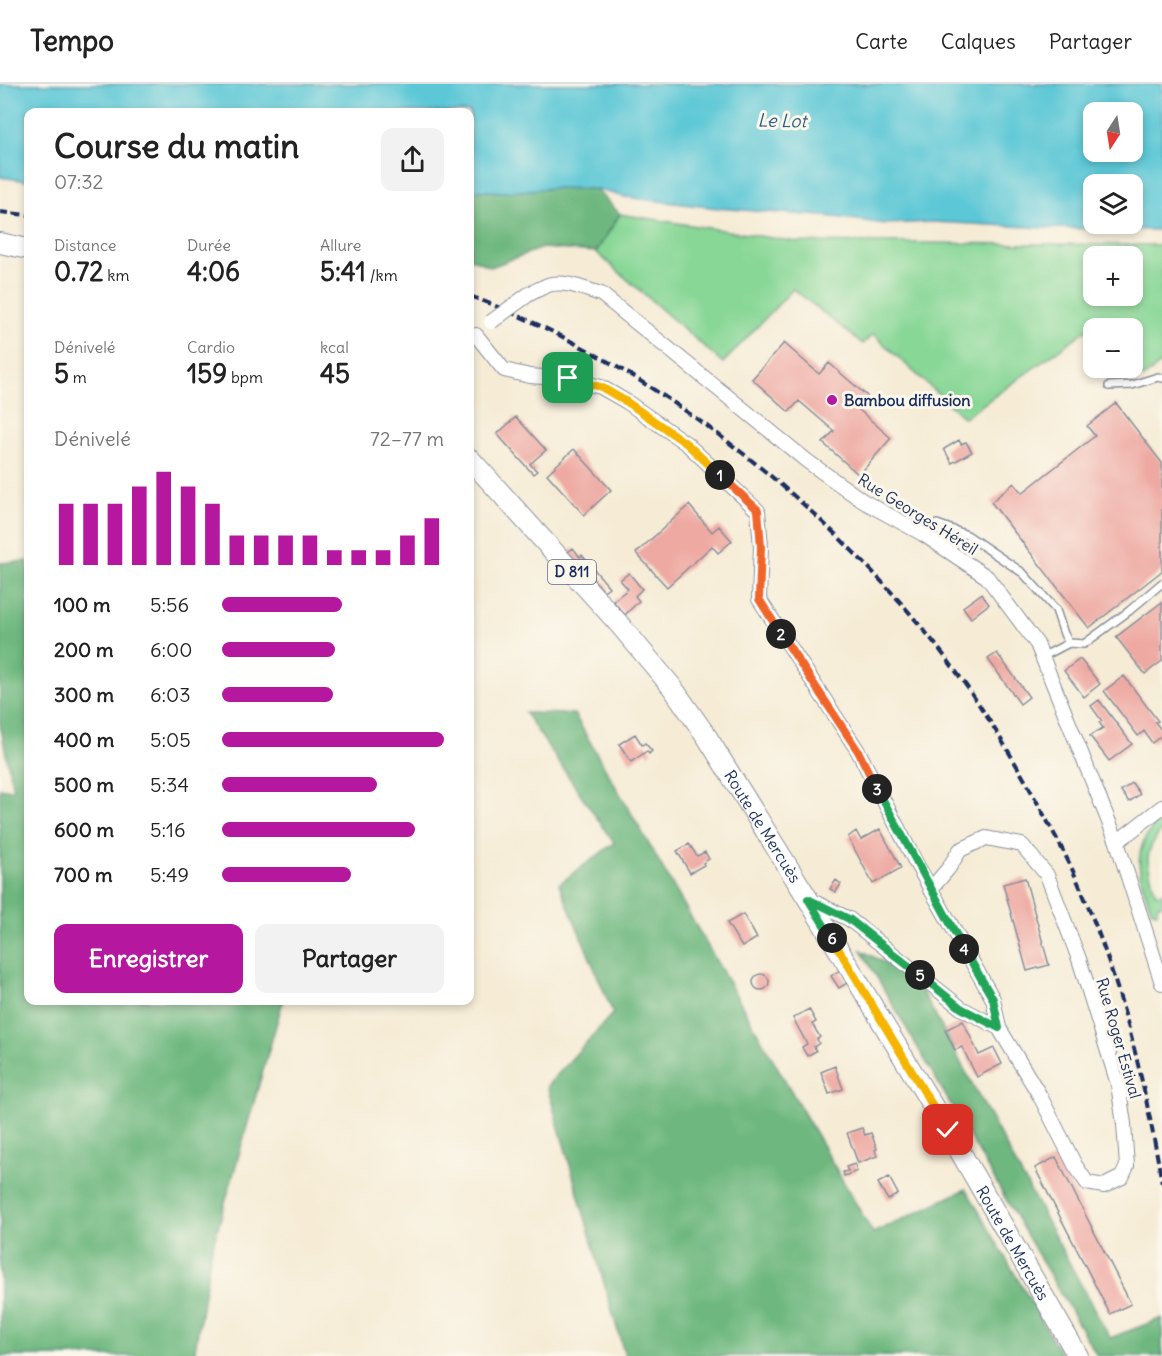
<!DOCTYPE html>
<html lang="fr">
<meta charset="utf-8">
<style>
body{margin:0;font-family:Delius,sans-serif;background:#f2f2f2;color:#222;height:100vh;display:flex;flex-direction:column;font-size:22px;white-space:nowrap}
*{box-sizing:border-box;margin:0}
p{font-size:20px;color:#767676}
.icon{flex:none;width:33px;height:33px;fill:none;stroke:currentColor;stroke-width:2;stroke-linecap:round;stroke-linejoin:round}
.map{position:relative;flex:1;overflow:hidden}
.panel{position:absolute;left:24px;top:24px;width:450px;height:897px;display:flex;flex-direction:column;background:#fff;border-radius:12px;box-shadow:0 3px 9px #0003}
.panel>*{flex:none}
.needle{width:39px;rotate:192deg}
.controls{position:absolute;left:1083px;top:18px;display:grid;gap:12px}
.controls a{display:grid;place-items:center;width:60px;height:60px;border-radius:12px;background:#fff;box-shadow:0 3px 9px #0003;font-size:30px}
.pin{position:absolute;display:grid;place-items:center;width:51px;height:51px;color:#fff;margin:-26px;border-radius:12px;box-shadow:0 3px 9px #0006}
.km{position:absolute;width:30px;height:30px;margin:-15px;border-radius:50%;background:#222;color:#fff;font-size:16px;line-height:30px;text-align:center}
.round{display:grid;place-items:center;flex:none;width:63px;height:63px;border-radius:12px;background:#f2f2f2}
.summary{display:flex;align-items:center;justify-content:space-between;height:102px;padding:0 30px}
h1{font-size:33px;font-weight:700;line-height:45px}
.figures{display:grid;grid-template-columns:repeat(3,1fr);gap:9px;height:102px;padding:6px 30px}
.figures div{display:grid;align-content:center}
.figures b{font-size:26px;font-weight:700}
.figures small{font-size:16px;font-weight:400}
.figures p{font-size:16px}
.chart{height:168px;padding:12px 30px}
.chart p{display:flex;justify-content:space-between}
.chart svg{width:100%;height:108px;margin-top:6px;stroke:#b5179e;stroke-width:6}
.cta{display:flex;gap:12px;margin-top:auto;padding:12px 30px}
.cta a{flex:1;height:69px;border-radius:12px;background:#b5179e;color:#fff;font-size:24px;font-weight:700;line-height:69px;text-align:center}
.cta a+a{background:#f2f2f2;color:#222}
ul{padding:0 30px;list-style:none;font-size:20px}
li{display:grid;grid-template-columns:96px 72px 1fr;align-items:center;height:45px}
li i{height:15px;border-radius:8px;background:#b5179e}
header{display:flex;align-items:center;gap:36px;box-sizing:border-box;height:84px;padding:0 30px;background:#fff;border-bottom:2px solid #e0e0e0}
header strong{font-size:28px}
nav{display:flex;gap:33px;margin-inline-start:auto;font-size:21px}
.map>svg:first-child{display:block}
.green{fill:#88d796;stroke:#52837a;stroke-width:1.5;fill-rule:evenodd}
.forest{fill:#6eb87f;stroke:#44746e;stroke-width:1.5}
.water{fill:#5cc7d6;stroke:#3c7b9a;stroke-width:1.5;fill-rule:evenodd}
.building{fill:#eea9a2}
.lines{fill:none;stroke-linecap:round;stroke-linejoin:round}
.service-casing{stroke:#888e9a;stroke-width:10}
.minor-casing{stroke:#888e9a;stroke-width:16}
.primary-casing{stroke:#888e9a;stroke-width:22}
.service{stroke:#fff;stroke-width:7}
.minor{stroke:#fff;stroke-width:14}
.primary{stroke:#fff;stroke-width:20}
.rail{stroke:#1b2f5e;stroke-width:4;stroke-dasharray:9 4.5;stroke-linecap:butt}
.minor-bridge-casing{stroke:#888e9a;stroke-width:16;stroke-linecap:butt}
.minor-bridge{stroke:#fff;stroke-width:14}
.split-1-casing{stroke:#fff;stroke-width:12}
.split-2-casing{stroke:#fff;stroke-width:12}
.split-3-casing{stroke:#fff;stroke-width:12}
.split-4-casing{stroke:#fff;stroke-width:12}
.split-5-casing{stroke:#fff;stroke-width:12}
.split-6-casing{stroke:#fff;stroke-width:12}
.split-7-casing{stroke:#fff;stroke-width:12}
.split-8-casing{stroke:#fff;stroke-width:12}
.split-1{stroke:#f5b400;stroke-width:8}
.split-2{stroke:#f0652b;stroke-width:8}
.split-3{stroke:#f0652b;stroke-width:8}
.split-4{stroke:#22a559;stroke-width:8}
.split-5{stroke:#22a559;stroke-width:8}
.split-6{stroke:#22a559;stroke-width:8}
.split-7{stroke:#f5b400;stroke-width:8}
.split-8{stroke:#f5b400;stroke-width:8}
.poi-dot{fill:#b5179e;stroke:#fbf7ec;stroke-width:2}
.labels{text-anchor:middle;stroke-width:6;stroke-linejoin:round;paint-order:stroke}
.shield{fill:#fbf7ec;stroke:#5e6b89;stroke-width:1.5}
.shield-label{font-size:15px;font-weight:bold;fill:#1b2f5e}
.poi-label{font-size:16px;font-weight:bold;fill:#1b2f5e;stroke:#fbf7ec;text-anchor:start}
.street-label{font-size:16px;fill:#1b2f5e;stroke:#fbf7ec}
.water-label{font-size:18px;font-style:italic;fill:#2e5d82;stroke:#fbf7ec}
</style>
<header>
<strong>Tempo</strong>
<nav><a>Carte</a><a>Calques</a><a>Partager</a></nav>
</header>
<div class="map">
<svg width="1162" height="1272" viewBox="0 0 1162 1272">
<rect width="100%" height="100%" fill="#fbf7ec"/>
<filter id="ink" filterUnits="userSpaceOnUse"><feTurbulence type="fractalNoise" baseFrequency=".0167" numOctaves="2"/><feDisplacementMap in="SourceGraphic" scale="12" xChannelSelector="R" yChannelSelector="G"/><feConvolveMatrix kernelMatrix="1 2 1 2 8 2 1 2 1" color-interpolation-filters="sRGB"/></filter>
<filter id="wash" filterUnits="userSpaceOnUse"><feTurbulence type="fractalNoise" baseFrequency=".008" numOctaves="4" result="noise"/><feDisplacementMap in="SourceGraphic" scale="24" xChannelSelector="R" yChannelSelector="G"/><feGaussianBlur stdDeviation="1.35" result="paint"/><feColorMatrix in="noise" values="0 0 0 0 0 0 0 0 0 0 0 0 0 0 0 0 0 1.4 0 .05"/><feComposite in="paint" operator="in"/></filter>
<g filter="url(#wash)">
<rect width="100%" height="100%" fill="#f6ecd6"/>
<path class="green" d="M620 130 798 158 1162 161V279L1143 294 1133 281 1132 244H1105L1099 237 964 334 873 250 863 260 793 205 723 279 596 168ZM1094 172H1132V212H1094Z
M1162 733V746C1141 771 1148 781 1156 810L1162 809V821H1158L1157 828 1152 827C1138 790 1129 764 1162 733Z"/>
<path class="forest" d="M553 104 596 105 620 130 596 168 542 164 491 183 470 174V106L506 108Z
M28 477V916L283 917 211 1168 194 1272H0V704L13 706 0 640V479Z
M525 629 574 630 873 1149 966 1105 1062 1272H625L547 1002 613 929 559 800 614 759Z
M861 866 916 896 1110 1254 1162 1234V1272H1097Z"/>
<path class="water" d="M0 0H1162V146L1050 144 933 138 886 140 835 133 717 124 625 113 596 105 553 104 506 108 470 106V28H28V97L0 93ZM1094 28H1132V68H1094ZM1094 100H1132V140H1094Z"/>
<g id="blocks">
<path class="building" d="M784 259 819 290 829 279 867 312 857 324 891 354 859 391 823 359 834 347 799 317 789 328 752 295Z
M1116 319 1162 379V487L1089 544 991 418 1014 399 1022 409 1095 352 1087 342Z
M516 333 546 366 530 380 537 387 533 390 497 350Z
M959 356 961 360 966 358 972 368 952 379 944 365Z
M574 365 611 406 584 431 547 390Z
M689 421 712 448 719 442 732 457 718 469 712 462 667 503 636 469Z
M573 464 580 473 582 471 609 503 604 507 568 468Z
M629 489 642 505 635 512 639 517 625 531 613 517 628 505 620 496Z
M981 510 989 520 971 534 963 523Z
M1162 518V577L1145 590 1116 553Z
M997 569 1029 613 1020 620 988 575Z
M1080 575 1100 600 1084 613 1064 587Z
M1124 592 1158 637 1155 638 1162 647V651L1152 659 1144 647 1138 652 1104 607Z
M1099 616 1132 660 1109 677 1090 652 1103 644 1099 638 1102 637 1091 622Z
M635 650 642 661 645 659 652 667 649 670 647 667 631 678 619 660Z
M1132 699 1140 710 1129 718 1121 707Z
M880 745 901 784 873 800 848 753 856 747 861 756Z
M689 760 697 772 705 768 709 775 703 779 704 781 690 789 677 767Z
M1025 794 1049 881 1027 887 1003 800Z
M836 796 841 800 836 808 830 805Z
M743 830 757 854 742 863 727 839Z
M840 886 847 899 839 904 831 892Z
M753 898a8 8 0 1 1 16 0a8 8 0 1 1-16 0Z
M809 925 816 938 812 940 820 953 817 955 819 959 814 963 816 967 807 972 802 963 807 960 793 934Z
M963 937 979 971 994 964 1002 980 977 993 962 963 955 966 945 946Z
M835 982 843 1005 829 1010 821 988Z
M862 1044 865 1051 871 1049 877 1065 875 1066 877 1072 858 1079 847 1049Z
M1056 1073 1131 1220 1110 1230 1035 1084Z
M855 1080 857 1087 844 1092 843 1088 848 1087 846 1083Z
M889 1093 898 1110 888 1116 878 1099Z"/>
</g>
</g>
<g filter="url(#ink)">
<use href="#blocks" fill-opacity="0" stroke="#888e9a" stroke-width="1.5"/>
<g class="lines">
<g class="service-casing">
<path id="service" d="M1109 302 1132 301 1158 293 1162 294
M927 453 937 440 967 451 1023 489 1056 526 1064 550 1069 559 1084 560 1129 527 1162 499
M1042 573 1069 559"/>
</g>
<g class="minor-casing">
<path id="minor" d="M529 210C536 207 545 201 552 200 568 197 586 206 601 210L807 377 863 417 923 450 987 493 1037 560 1117 758 1162 899
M476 251 504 286 530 292 568 295 601 303 627 318 687 360 758 427 761 463 759 515 858 667 916 779 993 915 999 944 1040 1012 1075 1081 1087 1099 1104 1102 1122 1093 1127 1082 1124 1040 1118 1000 1079 875 1047 791 1022 761 986 754 960 766 948 785 930 806
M1117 758 1162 723
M808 815 849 835 961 924 999 944"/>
</g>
<g class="primary-casing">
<g id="primary">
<path d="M0 159 28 165"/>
<path id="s1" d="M470 375 620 541 672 603 707 653 808 815 958 1064 1078 1272"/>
</g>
</g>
<use href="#service" class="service"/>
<use href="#minor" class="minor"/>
<use href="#primary" class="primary"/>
<path class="rail" d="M0 128 28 131
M470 212C651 279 833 424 949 578 982 622 1011 670 1037 718 1052 746 1068 774 1080 803 1122 901 1144 995 1162 1099"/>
<g class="minor-bridge-casing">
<path id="minor-bridge" d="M491 238 529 210"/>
</g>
<use href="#minor-bridge" class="minor-bridge"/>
</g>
</g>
<g class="lines" filter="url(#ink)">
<g class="split-1-casing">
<path id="split-1" d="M568 294 601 303 627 318 687 360 720 391"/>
</g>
<g class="split-2-casing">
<path id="split-2" d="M720 391 758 426 761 463 759 515 781 550"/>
</g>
<g class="split-3-casing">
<path id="split-3" d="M781 550 858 667 877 705"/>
</g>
<g class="split-4-casing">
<path id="split-4" d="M877 705 964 865"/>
</g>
<g class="split-5-casing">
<path id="split-5" d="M920 891 961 924 999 944 993 915 964 865"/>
</g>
<g class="split-6-casing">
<path id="split-6" d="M832 854 808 815 849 835 920 891"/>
</g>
<g class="split-7-casing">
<path id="split-7" d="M832 854 926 1011"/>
</g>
<g class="split-8-casing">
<path id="split-8" d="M926 1011 948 1046"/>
</g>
<use href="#split-1" class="split-1"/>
<use href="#split-2" class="split-2"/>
<use href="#split-3" class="split-3"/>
<use href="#split-4" class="split-4"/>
<use href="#split-5" class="split-5"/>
<use href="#split-6" class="split-6"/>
<use href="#split-7" class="split-7"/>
<use href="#split-8" class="split-8"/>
</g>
<circle class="poi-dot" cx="832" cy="316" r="6"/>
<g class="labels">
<rect class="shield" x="548" y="476" width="48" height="24" rx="4.5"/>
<g class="shield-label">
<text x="572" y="493">D 811</text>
</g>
<g class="poi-label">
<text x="844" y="322">Bambou diffusion</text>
</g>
<g class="street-label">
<text transform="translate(918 430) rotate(32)" y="6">Rue Georges Héreil</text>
<text dy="6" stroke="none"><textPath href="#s1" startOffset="471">Route de Mercuès</textPath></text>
<text transform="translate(1119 954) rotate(74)" y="6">Rue Roger Estival</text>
<text dy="6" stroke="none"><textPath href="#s1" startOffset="957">Route de Mercuès</textPath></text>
</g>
<g class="water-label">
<text transform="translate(782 37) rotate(1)" y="6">Le Lot</text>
</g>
</g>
</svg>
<div class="controls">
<a><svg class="needle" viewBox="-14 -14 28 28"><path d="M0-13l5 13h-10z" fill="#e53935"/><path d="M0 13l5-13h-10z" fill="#767676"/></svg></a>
<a><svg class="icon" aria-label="layers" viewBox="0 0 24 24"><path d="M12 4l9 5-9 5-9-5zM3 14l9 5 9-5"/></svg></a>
<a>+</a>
<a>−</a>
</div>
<div class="pin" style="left:568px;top:294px;background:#1e9e55"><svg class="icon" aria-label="arrive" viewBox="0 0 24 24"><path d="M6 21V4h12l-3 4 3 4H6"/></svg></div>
<div class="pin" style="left:948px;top:1046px;background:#d93025"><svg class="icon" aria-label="check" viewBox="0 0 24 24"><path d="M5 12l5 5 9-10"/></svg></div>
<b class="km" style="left:720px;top:391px">1</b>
<b class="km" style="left:781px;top:550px">2</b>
<b class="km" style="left:877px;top:705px">3</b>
<b class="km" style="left:964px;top:865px">4</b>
<b class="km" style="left:920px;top:891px">5</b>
<b class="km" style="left:832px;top:854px">6</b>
<section class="panel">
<div class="summary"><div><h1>Course du matin</h1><p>07:32</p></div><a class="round"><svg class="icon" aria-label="share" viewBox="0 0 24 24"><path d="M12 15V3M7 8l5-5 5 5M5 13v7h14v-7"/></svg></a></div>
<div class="figures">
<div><p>Distance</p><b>0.72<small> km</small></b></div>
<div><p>Durée</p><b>4:06</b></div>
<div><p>Allure</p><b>5:41<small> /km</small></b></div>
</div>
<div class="figures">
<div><p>Dénivelé</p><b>5<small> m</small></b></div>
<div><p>Cardio</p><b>159<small> bpm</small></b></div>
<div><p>kcal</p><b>45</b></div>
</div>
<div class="chart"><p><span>Dénivelé</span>72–77 m</p>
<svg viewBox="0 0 160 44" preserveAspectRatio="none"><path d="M5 44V19M15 44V19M25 44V19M35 44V12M45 44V6M55 44V12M65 44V19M75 44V32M85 44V32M95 44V32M105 44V32M115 44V38M125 44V38M135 44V38M145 44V32M155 44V25"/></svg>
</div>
<ul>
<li><b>100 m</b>5:56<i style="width:54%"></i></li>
<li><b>200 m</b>6:00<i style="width:51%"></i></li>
<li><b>300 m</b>6:03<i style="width:50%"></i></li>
<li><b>400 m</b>5:05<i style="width:100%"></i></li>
<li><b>500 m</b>5:34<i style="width:70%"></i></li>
<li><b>600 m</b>5:16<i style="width:87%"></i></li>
<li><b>700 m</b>5:49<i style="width:58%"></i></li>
</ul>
<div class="cta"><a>Enregistrer</a><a>Partager</a></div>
</section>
</div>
